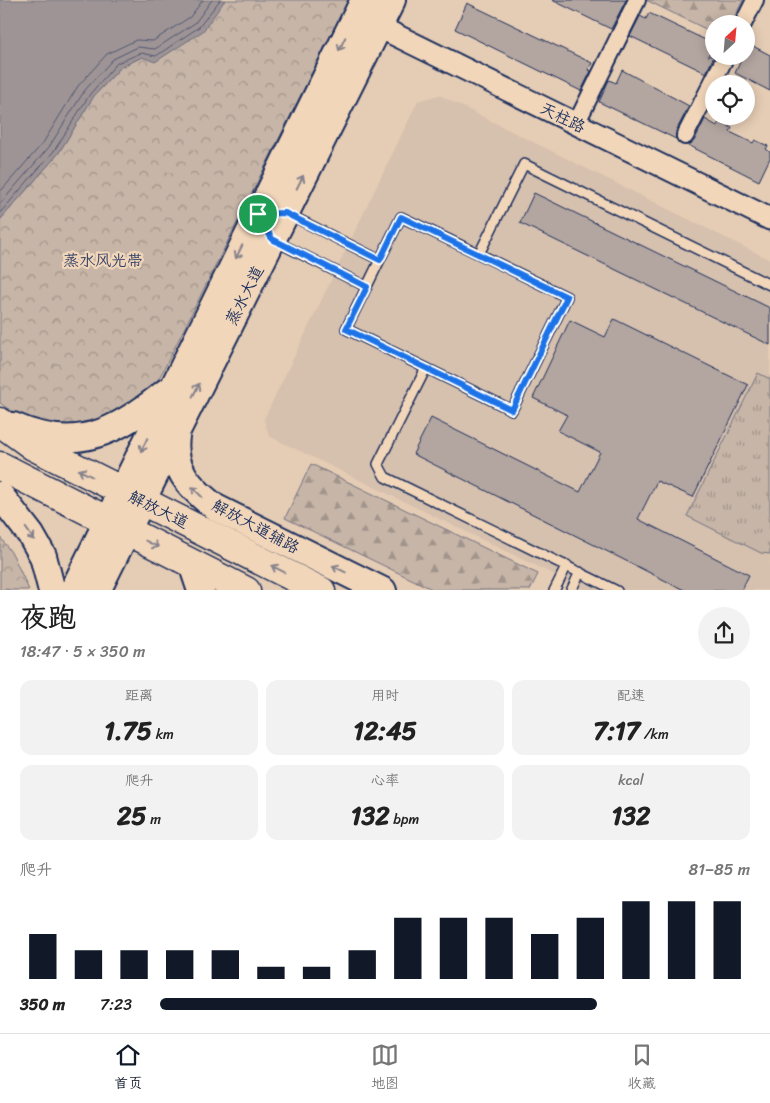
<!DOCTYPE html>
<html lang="zh">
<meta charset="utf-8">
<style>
body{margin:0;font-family:Sriracha,"LXGW WenKai TC",sans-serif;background:#f2f2f2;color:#222;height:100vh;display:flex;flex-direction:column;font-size:19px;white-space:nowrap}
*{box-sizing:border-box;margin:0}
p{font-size:16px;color:#767676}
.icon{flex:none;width:28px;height:28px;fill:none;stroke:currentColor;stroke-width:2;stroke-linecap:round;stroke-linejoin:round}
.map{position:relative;height:590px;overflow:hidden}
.details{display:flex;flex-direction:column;background:#fff;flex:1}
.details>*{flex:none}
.needle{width:32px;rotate:26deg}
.fabs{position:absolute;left:705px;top:15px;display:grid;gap:10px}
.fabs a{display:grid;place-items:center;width:50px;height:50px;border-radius:50%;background:#fff;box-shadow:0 2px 12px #0003;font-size:25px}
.pin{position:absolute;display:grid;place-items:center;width:42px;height:42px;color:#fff;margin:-21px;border:2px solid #fff;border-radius:50%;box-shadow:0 1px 5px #0007}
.round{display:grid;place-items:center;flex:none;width:52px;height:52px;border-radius:26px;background:#f2f2f2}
.summary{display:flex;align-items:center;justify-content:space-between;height:85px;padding:0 20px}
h1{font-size:28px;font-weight:700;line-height:38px}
.metrics{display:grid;grid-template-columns:repeat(3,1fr);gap:8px;height:85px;padding:5px 20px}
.metrics div{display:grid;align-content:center;border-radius:12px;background:#f2f2f2;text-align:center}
.metrics b{font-size:25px;font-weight:700}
.metrics small{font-size:14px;font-weight:400}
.metrics p{font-size:14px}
.chart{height:140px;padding:10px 20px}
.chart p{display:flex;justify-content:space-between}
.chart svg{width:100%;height:90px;margin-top:5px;stroke:#111827;stroke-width:6}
ul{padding:0 20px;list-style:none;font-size:16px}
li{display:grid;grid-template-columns:80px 60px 1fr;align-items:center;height:38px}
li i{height:12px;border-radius:6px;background:#111827}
.tab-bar{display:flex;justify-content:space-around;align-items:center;height:70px;border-top:1px solid #e0e0e0;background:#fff;font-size:14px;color:#767676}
.tab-bar a{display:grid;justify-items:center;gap:2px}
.tab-bar .active{color:#111827}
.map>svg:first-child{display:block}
.built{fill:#d6c0ae}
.grass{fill:url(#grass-tufts);stroke:#717282}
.forest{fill:url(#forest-firs);stroke:#717282}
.park{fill:url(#park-crowns);stroke:#717282}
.water{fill:#9e9495;stroke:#6a6c7f}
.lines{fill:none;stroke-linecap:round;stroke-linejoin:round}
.shore{stroke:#4f5774;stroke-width:1}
.building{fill:#b3a59f;stroke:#1b2f5e}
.service-casing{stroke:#1b2f5e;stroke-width:12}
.minor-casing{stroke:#1b2f5e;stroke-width:20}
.tertiary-casing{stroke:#1b2f5e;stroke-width:25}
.primary-casing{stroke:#1b2f5e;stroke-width:30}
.trunk-casing{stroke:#1b2f5e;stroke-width:31}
.service{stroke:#f2d6b9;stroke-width:9}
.minor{stroke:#f2d6b9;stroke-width:16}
.tertiary{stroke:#f2d6b9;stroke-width:21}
.primary{stroke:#f2d6b9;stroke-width:26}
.trunk{stroke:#f2d6b9;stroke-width:28}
.oneway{stroke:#86828c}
.route-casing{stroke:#fff;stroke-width:10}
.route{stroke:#1a73e8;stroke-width:6}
.labels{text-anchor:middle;stroke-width:4.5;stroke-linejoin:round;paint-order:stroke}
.street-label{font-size:16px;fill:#1b2f5e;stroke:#f2d6b9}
.park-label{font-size:16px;fill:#354369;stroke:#f2d6b9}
</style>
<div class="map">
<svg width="770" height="591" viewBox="0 0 770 591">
<defs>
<pattern id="grass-tufts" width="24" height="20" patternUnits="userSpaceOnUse" patternTransform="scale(1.25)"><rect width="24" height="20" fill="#c7b5a7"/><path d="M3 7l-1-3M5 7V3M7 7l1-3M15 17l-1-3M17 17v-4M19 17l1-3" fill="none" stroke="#a1948b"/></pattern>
<pattern id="forest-firs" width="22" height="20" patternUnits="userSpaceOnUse" patternTransform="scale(1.25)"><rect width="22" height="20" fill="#c7b5a7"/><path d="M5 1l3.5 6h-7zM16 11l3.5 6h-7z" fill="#a1948b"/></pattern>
<pattern id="park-crowns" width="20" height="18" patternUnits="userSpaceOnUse" patternTransform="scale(1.25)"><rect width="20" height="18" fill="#c7b5a7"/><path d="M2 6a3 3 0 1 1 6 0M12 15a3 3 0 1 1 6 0" fill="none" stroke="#a1948b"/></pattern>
</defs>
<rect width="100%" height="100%" fill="#e5ccb4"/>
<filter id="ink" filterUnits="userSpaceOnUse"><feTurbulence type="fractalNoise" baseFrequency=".02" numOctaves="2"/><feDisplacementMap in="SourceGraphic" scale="10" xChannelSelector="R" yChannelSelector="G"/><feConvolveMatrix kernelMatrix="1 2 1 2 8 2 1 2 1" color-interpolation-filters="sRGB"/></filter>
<g filter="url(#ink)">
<path class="built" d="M439 95 770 260V590H586L269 436 264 419 418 101Z"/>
<path class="grass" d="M758 373 770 379V554L761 553 687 516Z"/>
<path class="forest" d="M646 0H743L731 24H714V33Z
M311 464 538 574 530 590H434L285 518Z"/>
<path class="park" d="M225 0H348L163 371C160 376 157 382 153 387 147 394 120 412 111 416 82 432 25 424 0 403V220L58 154 94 96 121 67 142 57 224 2Z
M0 537 13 555 29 590H0Z"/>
<path class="water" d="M0 0H225L203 31 155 62 142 57 121 67 94 96 58 154 0 220Z"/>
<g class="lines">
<path class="shore" d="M0 192 43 143 78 86 107 54 136 40 153 41 190 17 203 0
M0 204 49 147 85 90 113 59 138 47 155 49 195 23 212 0
M0 213 54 151 90 94 117 63 141 53 156 56 199 27 220 0"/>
</g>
<path class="building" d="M552 0H626L611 29Z
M467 3 592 63 588 70 591 71 581 91 455 29Z
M649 13 714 44 708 56H714L706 73 630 36 640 16 646 19Z
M749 44 770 55V91L735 73 743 56H746V51Z
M622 70 689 106 676 131V139L599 102 609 80 616 83Z
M705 119 717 126 719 122 732 128 730 132 753 143 755 140 768 146 766 149 770 152V158L759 181 688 145 694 141Z
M534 193 770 308V345L520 223Z
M614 319 748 385 693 497 657 481 638 519 749 575 741 591H686L413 454 431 418 580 492 600 452 558 431 567 415 533 398 570 320 605 337Z"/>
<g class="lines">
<g class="service-casing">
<path id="service" d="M288 214 380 260
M275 241 367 287
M426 368 512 410 567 297 479 254
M554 591 567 565
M571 591 580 572
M617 591 385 477 378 464 426 368 346 329 401 217 479 254 524 164 770 285"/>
</g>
<g class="minor-casing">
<path id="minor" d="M743 24 755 0
M576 124 637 0
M685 136 726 56"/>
</g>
<g class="tertiary-casing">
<path id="tertiary" d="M365 20 770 219"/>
</g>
<g class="primary-casing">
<path id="primary" d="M13 426C76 454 117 432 166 392
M177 431C169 467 190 488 216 508L383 591
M0 495 31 535 43 556 52 591
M192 564 201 591
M73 591 364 0
M97 591 392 0"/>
</g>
<g class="trunk-casing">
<path id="trunk" d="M0 422 33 446 321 591
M0 466 246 591"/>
</g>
<use href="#service" class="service"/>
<use href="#minor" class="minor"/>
<use href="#tertiary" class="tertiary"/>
<use href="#primary" class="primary"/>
<use href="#trunk" class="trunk"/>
</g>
<defs><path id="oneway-shaft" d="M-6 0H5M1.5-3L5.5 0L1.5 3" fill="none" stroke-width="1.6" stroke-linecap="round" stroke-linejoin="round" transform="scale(1.25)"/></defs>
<g class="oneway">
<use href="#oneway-shaft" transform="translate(342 44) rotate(116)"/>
<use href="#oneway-shaft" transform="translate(300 182) rotate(-63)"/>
<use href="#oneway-shaft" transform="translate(239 252) rotate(116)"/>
<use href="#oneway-shaft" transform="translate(196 390) rotate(-63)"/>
<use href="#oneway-shaft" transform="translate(144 445) rotate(116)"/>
<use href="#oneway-shaft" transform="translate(85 473) rotate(-153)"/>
<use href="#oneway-shaft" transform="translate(197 492) rotate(-135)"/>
<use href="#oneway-shaft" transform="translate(30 534) rotate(55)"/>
<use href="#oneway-shaft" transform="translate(152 544) rotate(27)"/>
<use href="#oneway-shaft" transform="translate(278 569) rotate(-153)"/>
<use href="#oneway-shaft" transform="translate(339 569) rotate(-154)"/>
</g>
</g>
<g class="lines" filter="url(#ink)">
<g class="route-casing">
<path id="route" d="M285 213 380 260 401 217 567 297 512 410 346 329 367 287 272 239 258 214Z"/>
</g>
<use href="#route" class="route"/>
</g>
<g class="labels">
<g class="street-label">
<text transform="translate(563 117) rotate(26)" y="6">天柱路</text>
<text transform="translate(244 295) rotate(-63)" y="6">蒸水大道</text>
<text transform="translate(159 509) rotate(26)" y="6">解放大道</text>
<text transform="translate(256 526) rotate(28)" y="6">解放大道辅路</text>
</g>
<g class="park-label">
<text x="103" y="266">蒸水风光带</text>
</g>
</g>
</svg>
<div class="fabs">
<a><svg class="needle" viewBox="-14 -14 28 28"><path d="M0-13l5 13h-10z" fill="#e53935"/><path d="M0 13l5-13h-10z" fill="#767676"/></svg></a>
<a><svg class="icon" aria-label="locate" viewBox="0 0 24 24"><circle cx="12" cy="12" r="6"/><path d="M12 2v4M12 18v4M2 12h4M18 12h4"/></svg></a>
</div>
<div class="pin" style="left:258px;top:214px;background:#1e9e55"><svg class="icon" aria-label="arrive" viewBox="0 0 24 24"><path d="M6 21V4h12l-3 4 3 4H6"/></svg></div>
</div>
<section class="details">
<div class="summary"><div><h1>夜跑</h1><p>18:47 · 5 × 350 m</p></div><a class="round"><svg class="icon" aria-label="share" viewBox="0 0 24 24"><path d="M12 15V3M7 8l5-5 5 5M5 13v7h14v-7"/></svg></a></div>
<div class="metrics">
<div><p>距离</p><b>1.75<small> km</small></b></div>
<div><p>用时</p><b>12:45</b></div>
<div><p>配速</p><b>7:17<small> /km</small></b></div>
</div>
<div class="metrics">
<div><p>爬升</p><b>25<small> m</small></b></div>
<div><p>心率</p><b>132<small> bpm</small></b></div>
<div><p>kcal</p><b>132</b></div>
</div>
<div class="chart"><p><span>爬升</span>81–85 m</p>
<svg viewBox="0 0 160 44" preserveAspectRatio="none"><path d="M5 44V22M15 44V30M25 44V30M35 44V30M45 44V30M55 44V38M65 44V38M75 44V30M85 44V14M95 44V14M105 44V14M115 44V22M125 44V14M135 44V6M145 44V6M155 44V6"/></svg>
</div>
<ul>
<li><b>350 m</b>7:23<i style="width:74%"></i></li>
</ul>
</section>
<nav class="tab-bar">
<a class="active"><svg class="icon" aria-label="home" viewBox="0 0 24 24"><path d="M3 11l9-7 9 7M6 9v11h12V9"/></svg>首页</a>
<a><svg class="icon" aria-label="map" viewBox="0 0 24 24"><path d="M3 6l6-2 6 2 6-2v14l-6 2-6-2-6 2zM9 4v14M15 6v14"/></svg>地图</a>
<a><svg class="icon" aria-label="saved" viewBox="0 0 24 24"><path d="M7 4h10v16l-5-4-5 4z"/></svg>收藏</a>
</nav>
